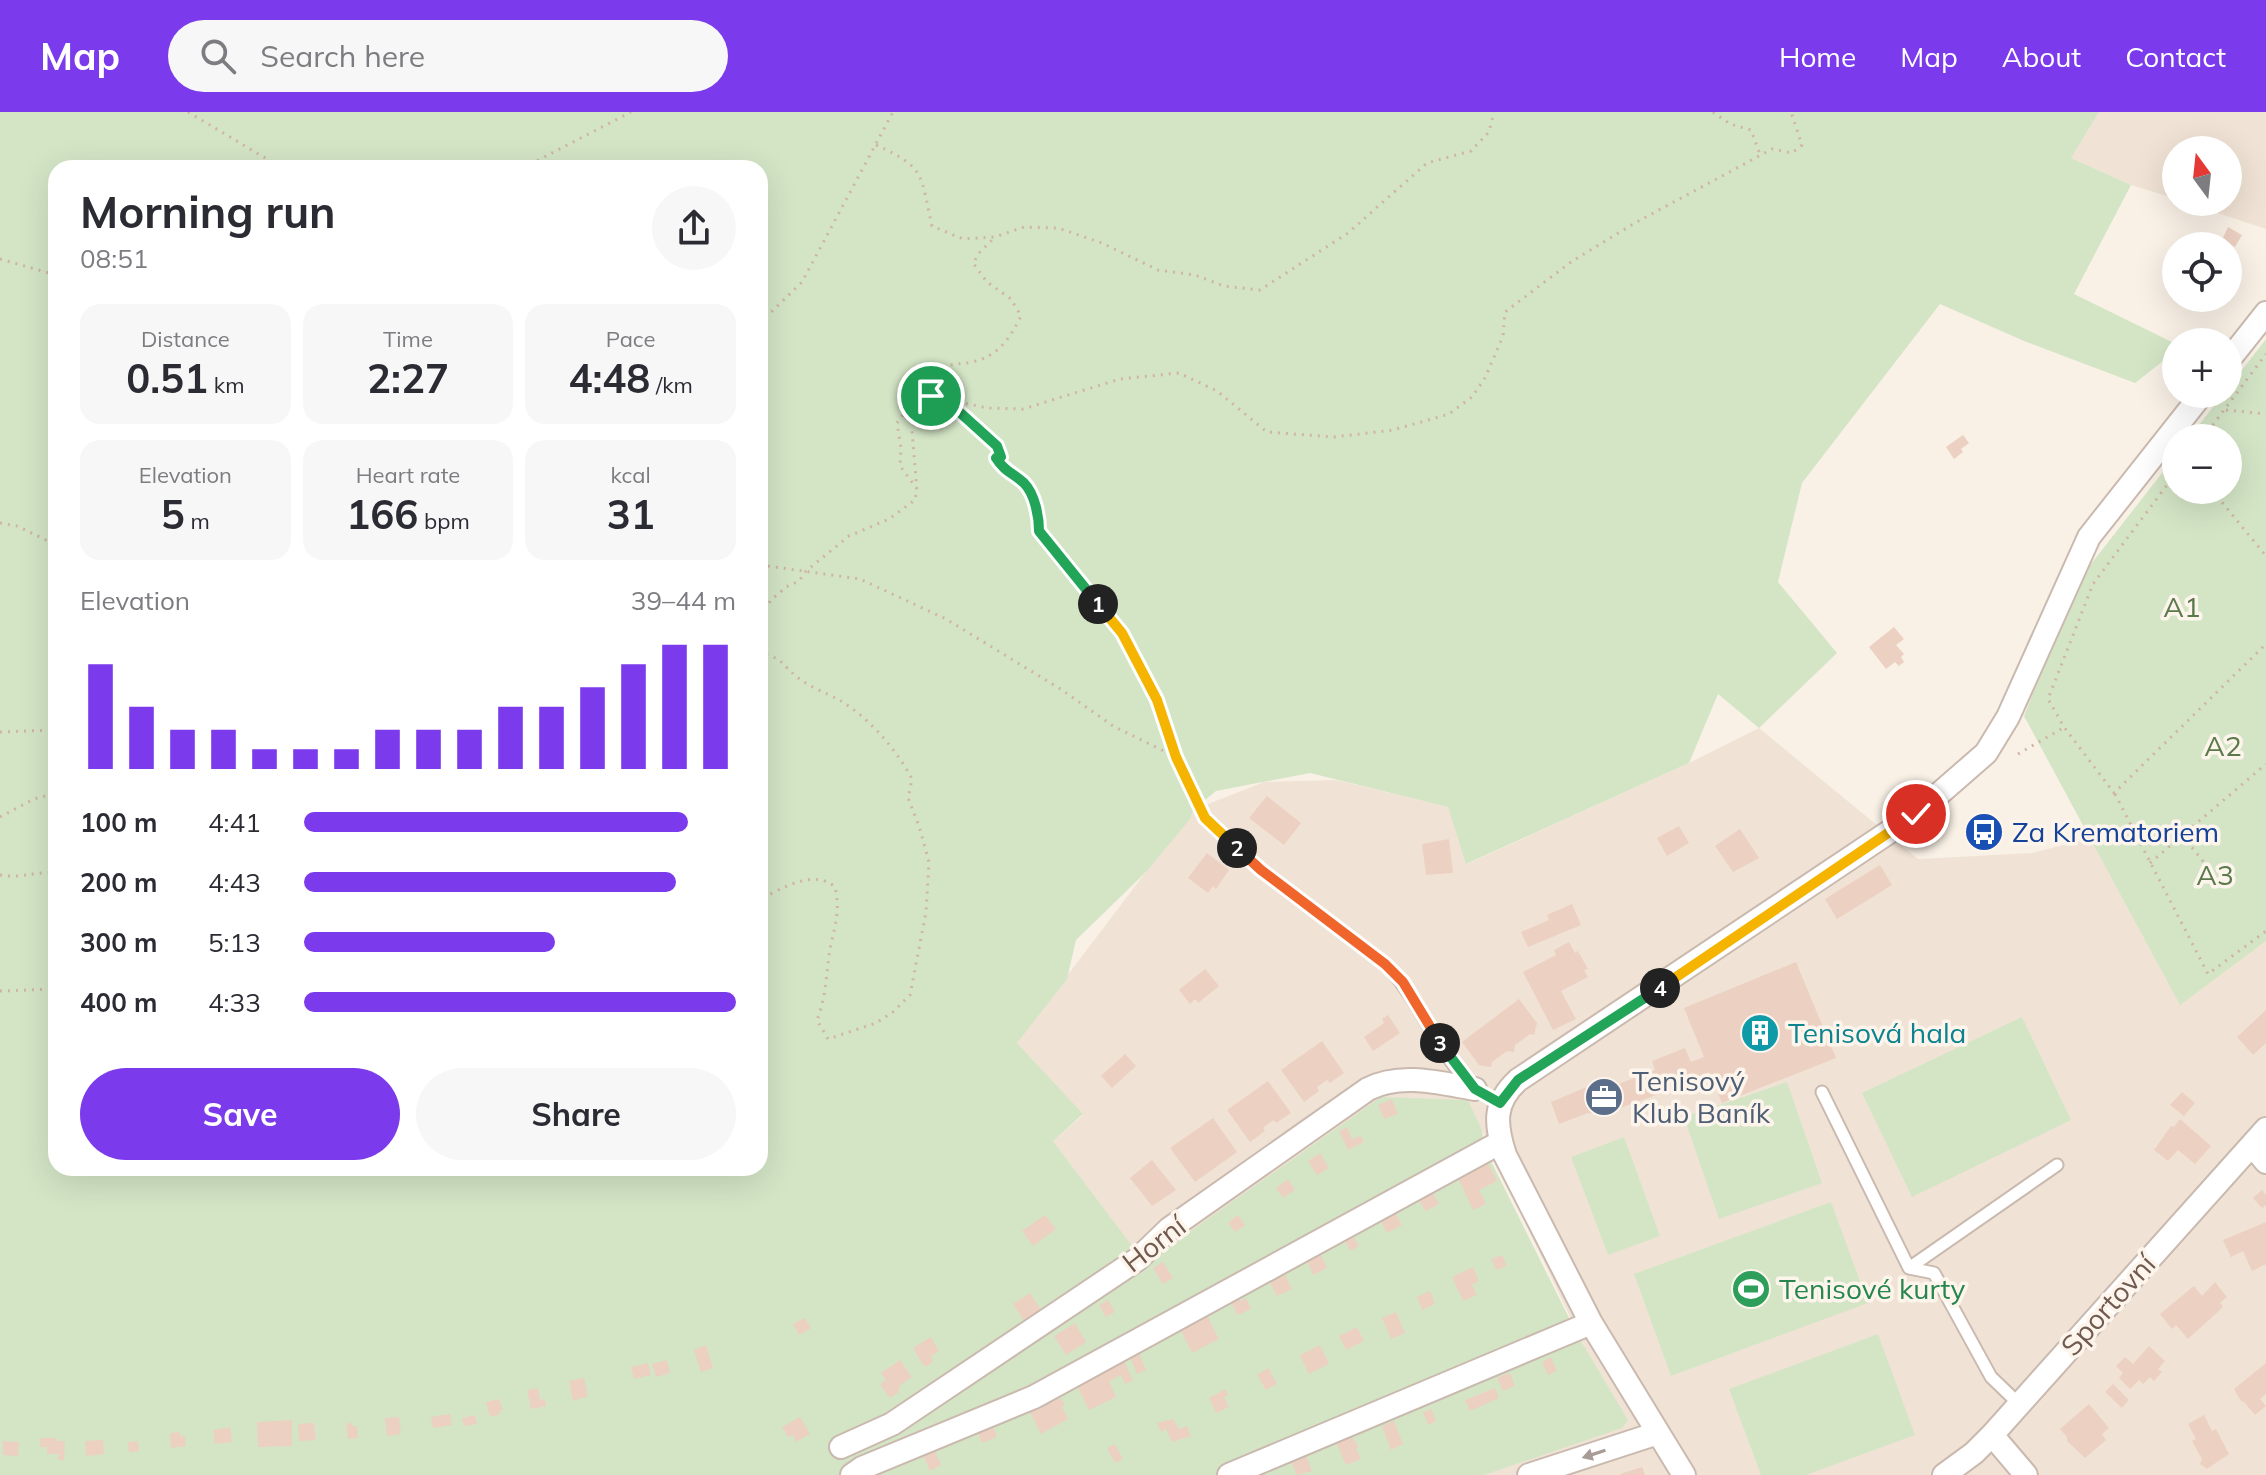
<!DOCTYPE html>
<meta charset="utf-8">
<style>
body{margin:0;font-family:Mulish,sans-serif;background:#f7f7f7;color:#2b2b33;height:100vh;display:flex;flex-direction:column;font-size:30px;white-space:nowrap}
*{box-sizing:border-box;margin:0}
p{font-size:26px;color:#7c7c81}
.icon{flex:none;width:44px;height:44px;fill:none;stroke:currentColor;stroke-width:2;stroke-linecap:round;stroke-linejoin:round}
.map{position:relative;flex:1;overflow:hidden}
.drawer{position:absolute;left:48px;top:48px;width:720px;height:1016px;display:flex;flex-direction:column;background:#fff;border-radius:24px;box-shadow:0 8px 32px #0002}
.drawer>*{flex:none}
.needle{width:52px;rotate:345deg}
.tools{position:absolute;left:2162px;top:24px;display:grid;gap:16px}
.tools a{display:grid;place-items:center;width:80px;height:80px;border-radius:50%;background:#fff;box-shadow:0 8px 32px #0002;font-size:40px}
.pin{position:absolute;display:grid;place-items:center;width:68px;height:68px;color:#fff;margin:-34px;border:4px solid #fff;border-radius:50%;box-shadow:0 2px 8px #0007}
.km{position:absolute;width:40px;height:40px;margin:-20px;border-radius:50%;background:#222;color:#fff;font-size:22px;line-height:40px;text-align:center}
.round{display:grid;place-items:center;flex:none;width:84px;height:84px;border-radius:42px;background:#f7f7f7}
.overview{display:flex;align-items:center;justify-content:space-between;height:136px;padding:0 32px}
h1{font-size:44px;font-weight:700;line-height:60px}
.figures{display:grid;grid-template-columns:repeat(3,1fr);gap:12px;height:136px;padding:8px 32px}
.figures div{display:grid;align-content:center;border-radius:20px;background:#f7f7f7;text-align:center}
.figures b{font-size:40px;font-weight:700}
.figures small{font-size:22px;font-weight:400}
.figures p{font-size:22px}
.chart{height:224px;padding:16px 32px}
.chart p{display:flex;justify-content:space-between}
.chart svg{width:100%;height:144px;margin-top:8px;stroke:#7c3aed;stroke-width:6}
.primary-button{display:flex;gap:16px;margin-top:auto;padding:16px 32px}
.primary-button a{flex:1;height:92px;border-radius:48px;background:#7c3aed;color:#fff;font-size:32px;font-weight:700;line-height:92px;text-align:center}
.primary-button a+a{background:#f7f7f7;color:#2b2b33}
ul{padding:0 32px;list-style:none;font-size:26px}
li{display:grid;grid-template-columns:128px 96px 1fr;align-items:center;height:60px}
li i{height:20px;border-radius:10px;background:#7c3aed}
header{display:flex;align-items:center;gap:48px;box-sizing:border-box;height:112px;padding:0 40px;background:#7c3aed;color:#fff}
header strong{font-size:38px}
nav{display:flex;gap:44px;margin-inline-start:auto;font-size:28px}
.search{width:560px;height:72px;background:#f7f7f7;display:flex;align-items:center;gap:20px;box-sizing:border-box;padding:0 28px;border-radius:44px;color:#7c7c81;font-size:30px}
.map>svg:first-child{display:block}
.residential{fill:#f0e3d5}
.green{fill:#d4e5c6;fill-rule:evenodd}
.building{fill:#ecd0c1}
.lines{fill:none;stroke-linecap:round;stroke-linejoin:round}
.service-casing{stroke:#cab9ae;stroke-width:15}
.minor-casing{stroke:#cab9ae;stroke-width:26}
.path{stroke:#d0b4a4;stroke-width:3;stroke-dasharray:2 6;stroke-linecap:butt}
.service{stroke:#fff;stroke-width:11}
.minor{stroke:#fff;stroke-width:22}
.oneway{fill:#a99b95}
.split-1-casing{stroke:#fff;stroke-width:16}
.split-2-casing{stroke:#fff;stroke-width:16}
.split-3-casing{stroke:#fff;stroke-width:16}
.split-4-casing{stroke:#fff;stroke-width:16}
.split-5-casing{stroke:#fff;stroke-width:16}
.split-1{stroke:#22a559;stroke-width:10}
.split-2{stroke:#f5b400;stroke-width:10}
.split-3{stroke:#f0652b;stroke-width:10}
.split-4{stroke:#22a559;stroke-width:10}
.split-5{stroke:#f5b400;stroke-width:10}
.labels{text-anchor:middle;stroke-width:7;stroke-linejoin:round;paint-order:stroke}
.park-label{font-size:28px;fill:#5a7a4b;stroke:#fdf5ec}
.transit-label{font-size:28px;fill:#164399;stroke:#fdf5ec;text-anchor:start}
.culture-label{font-size:28px;fill:#0d838f;stroke:#fdf5ec;text-anchor:start}
.service-label{font-size:28px;fill:#4e5e75;stroke:#fdf5ec;text-anchor:start}
.street-label{font-size:28px;fill:#70594e;stroke:#fdf5ec}
.leisure-label{font-size:28px;fill:#27864d;stroke:#fdf5ec;text-anchor:start}
</style>
<header>
<strong>Map</strong>
<div class="search"><svg class="icon" aria-label="search" viewBox="0 0 24 24"><circle cx="10" cy="10" r="6"/><path d="M15 15l6 6"/></svg>Search here</div>
<nav><a>Home</a><a>Map</a><a>About</a><a>Contact</a></nav>
</header>
<div class="map">
<svg width="2266" height="1363" viewBox="0 0 2266 1363">
<rect width="100%" height="100%" fill="#f9f1e6"/>
<path class="residential" d="M2099 0H2266V117L2184 90H2228V38H2176V87L2131 73 2070 46Z
M1759 616 1918 747 2032 741 2090 726 2180 892 2266 829V1363H1480L1622 1315 1468 989 1145 1152 1053 1029 1083 1003 1016 931 1193 698 1264 670 1336 668 1449 695 1467 752 1689 651Z"/>
<path class="green" d="M0 0H2099L2071 46 2131 73 2074 182 2176 232V239L2135 271 2024 229 1940 192 1802 371 1778 470 1837 541 1759 616 1718 582 1689 651 1466 752 1448 695 1310 661 1216 679 1193 698 1190 707 1146 760 1076 828 1067 867 1017 931 1083 1002 1053 1029 1145 1151 1381 985 1468 988 1482 1018 1485 1037 1578 1224 1628 1308 1622 1316 1484 1363H0ZM56 56H760V1056H56Z
M2266 227V829L2180 893 2024 604 2077 470 2176 343V378H2228V326H2189L2223 282H2228V276Z
M2022 905 2071 1008 1912 1085 1862 981Z
M1787 970 1822 1071 1719 1107 1684 1005Z
M1624 1025 1660 1124 1608 1143 1571 1045Z
M1831 1090 1868 1191 1671 1264 1634 1162Z
M1878 1222 1915 1323 1806 1363H1761L1729 1277Z"/>
<path class="building" d="M2228 115 2242 123 2235 135 2222 128Z
M1963 323 1969 331 1961 337 1963 340 1954 347 1946 335Z
M1894 515 1904 527 1896 533 1904 542 1901 545 1904 550 1899 554 1895 550 1886 557 1869 535Z
M1267 684 1301 711 1284 733 1249 706Z
M1679 714 1689 731 1667 744 1657 726Z
M1740 717 1759 746 1733 760 1715 734Z
M1449 727 1453 761 1426 763 1422 732Z
M1207 741 1229 758 1216 777 1213 774 1208 781 1188 766Z
M1880 753 1892 773 1837 807 1825 787Z
M1572 792 1581 813 1528 835 1521 820 1549 808 1547 803Z
M1569 830 1575 841 1578 839 1588 857 1584 858 1588 865 1561 879 1576 907 1553 918 1523 860 1556 843 1554 838Z
M1796 850 1836 946 1722 991 1709 960 1697 968 1604 1002 1588 1001 1559 1012 1551 990 1608 966 1611 975 1655 958 1652 949 1685 936 1691 950 1704 945 1684 896Z
M1205 857 1219 874 1198 891 1195 887 1190 892 1179 878Z
M1519 887 1537 911 1534 923 1530 922 1515 933 1514 940 1507 939 1492 950 1491 955 1479 953 1462 930Z
M2266 898V931L2253 943 2237 925Z
M1388 903 1400 921 1373 939 1364 925 1384 911 1382 907Z
M1322 929 1344 961 1330 971 1327 968 1317 975 1319 979 1304 990 1281 958Z
M1125 942 1136 954 1112 976 1101 964Z
M1268 969 1291 1001 1276 1011 1274 1008 1268 1012 1263 1016 1265 1019 1250 1030 1227 998Z
M2182 980 2195 991 2184 1004 2170 993Z
M1392 987 1398 1002 1384 1007 1378 993Z
M1213 1006 1237 1040 1195 1070 1170 1036Z
M2180 1007 2211 1034 2195 1052 2178 1038 2168 1049 2154 1038 2171 1014 2174 1015Z
M1347 1015 1352 1027 1361 1024 1364 1030 1348 1038 1339 1019Z
M1320 1041 1329 1056 1317 1063 1308 1049Z
M1152 1048 1176 1078 1152 1094 1130 1066Z
M1488 1051 1497 1069 1479 1078 1486 1092 1473 1098 1458 1066 1465 1063 1463 1059 1478 1052 1480 1056Z
M1288 1067 1295 1078 1283 1086 1276 1076Z
M2262 1078 2266 1083V1093L2262 1096 2253 1086Z
M1432 1079 1439 1092 1426 1099 1417 1086Z
M1395 1101 1402 1113 1387 1121 1381 1109Z
M1045 1103 1056 1117 1033 1134 1022 1119Z
M1238 1103 1245 1113 1235 1120 1228 1111Z
M2266 1110V1152L2252 1159 2243 1139 2231 1145 2223 1128Z
M1354 1125 1359 1134 1350 1139 1345 1129Z
M1320 1141 1327 1156 1313 1163 1307 1148Z
M1502 1143 1507 1154 1496 1158 1491 1147Z
M1163 1150 1173 1166 1163 1172 1153 1156Z
M1473 1155 1479 1169 1472 1173 1477 1183 1463 1189 1452 1165Z
M1285 1163 1292 1177 1277 1184 1270 1171Z
M2215 1170 2227 1185 2220 1191 2223 1195 2188 1227 2176 1213 2172 1217 2160 1202 2194 1174 2202 1184Z
M1430 1179 1435 1192 1422 1198 1417 1185Z
M1030 1181 1041 1198 1024 1209 1013 1192Z
M1239 1186 1240 1189 1246 1186 1251 1197 1237 1203 1231 1190Z
M1108 1188 1115 1200 1106 1205 1099 1193Z
M1396 1200 1405 1221 1391 1227 1382 1206Z
M1206 1202 1219 1227 1192 1241 1180 1217Z
M805 1206 811 1216 799 1223 793 1212Z
M1075 1211 1086 1230 1066 1243 1054 1224Z
M1357 1215 1364 1229 1346 1238 1339 1224Z
M931 1225 939 1239 931 1244 933 1250 927 1254 923 1253 913 1236Z
M706 1233 713 1256 701 1260 694 1238Z
M1320 1233 1329 1252 1309 1262 1300 1243Z
M2149 1234 2165 1249 2158 1257 2162 1260 2154 1269 2150 1265 2143 1272 2139 1268 2130 1277 2119 1266 2123 1261 2116 1254 2125 1245 2133 1252Z
M1139 1241 1146 1258 1137 1262 1130 1245Z
M1551 1245 1557 1259 1548 1263 1542 1250Z
M1123 1247 1133 1268 1125 1272 1121 1263 1109 1269 1116 1285 1089 1298 1076 1272Z
M667 1248 670 1261 656 1265 652 1252Z
M900 1248 912 1265 899 1274V1280L892 1285 888 1284 880 1272 886 1268 881 1261Z
M648 1251 651 1263 634 1267 631 1255Z
M2266 1251V1282L2260 1287 2266 1294 2255 1303 2244 1290 2241 1289 2234 1277Z
M1268 1256 1277 1272 1266 1278 1257 1263Z
M1510 1261 1515 1274 1503 1279 1497 1266Z
M584 1266 588 1284 573 1289 569 1269Z
M2113 1272 2129 1288 2122 1296 2105 1280Z
M538 1276 540 1288 545 1287 546 1294 531 1297 527 1278Z
M1495 1276 1499 1286 1470 1299 1465 1288Z
M1226 1277 1228 1283 1224 1285 1229 1295 1216 1301 1209 1286Z
M1056 1286 1058 1288 1061 1286 1065 1294 1062 1295 1068 1307 1041 1322 1030 1300Z
M499 1287 503 1298 499 1299 500 1302 490 1305 486 1290Z
M2089 1292 2109 1316 2102 1322 2106 1328 2085 1346 2067 1329V1325L2060 1317Z
M1431 1297 1436 1309 1428 1313 1423 1300Z
M450 1302 452 1313 433 1316 431 1305Z
M475 1303 477 1312 464 1314 462 1306Z
M2204 1303 2212 1319 2216 1317 2229 1342 2207 1357 2200 1352 2202 1347 2192 1329 2196 1327 2188 1312Z
M399 1305 401 1322 387 1324 385 1306Z
M800 1305 810 1322 796 1330 793 1323 788 1325 782 1315Z
M1173 1307 1179 1317 1187 1314 1191 1324 1172 1330 1166 1317 1161 1320 1157 1311Z
M292 1308V1334L258 1335 257 1310Z
M1394 1309 1403 1332 1391 1338 1382 1314Z
M314 1311 316 1328 299 1329 298 1312Z
M352 1311V1314H357L358 1326 348 1327 346 1312Z
M993 1314 997 1325 982 1331 977 1320Z
M230 1315 232 1330 215 1332 213 1318Z
M180 1320V1325L185 1324 186 1334 171 1336 170 1321Z
M1351 1324 1359 1335 1356 1336 1361 1347 1346 1353 1336 1330Z
M40 1326H57V1329H65L64 1348H58L59 1342H47V1335H40Z
M103 1328 104 1342 86 1344 85 1329Z
M3 1329 19 1330 18 1344 3 1343Z
M138 1329 139 1339 129 1340 128 1330Z
M1115 1332 1123 1347 1115 1351 1107 1336Z
M934 1337 941 1353 930 1359 924 1345 921 1346 920 1343Z
M1306 1343 1312 1359 1297 1363 1291 1349Z
M1642 1355 1645 1363H1620V1362Z"/>
<g class="lines">
<g class="service-casing">
<path id="service" d="M1261 758 1385 852C1421 888 1436 940 1473 975 1480 982 1491 986 1500 991
M1822 980 1909 1156 1934 1161 1991 1265 2019 1292
M1909 1156 2057 1053"/>
</g>
<g class="minor-casing">
<path id="minor" d="M2228 249 2266 201
M2252 1033 2266 1050
M1992 1323 2026 1363
M841 1335 892 1312 1138 1147 1169 1117 1368 977C1401 960 1440 971 1475 977
M852 1363 862 1356 1034 1285 1501 1030
M1229 1363 1591 1211
M1529 1363 1658 1321
M1684 1363 1591 1211 1505 1043C1495 1012 1493 991 1518 968L1916 702 1986 641 2008 605 2089 425 2202 282
M1944 1363 1974 1341 1992 1323 2266 1017"/>
</g>
<path class="path" d="M188 0 282 56
M1713 0 1730 12 1751 18 1761 45
M876 33C927 56 920 63 932 114L963 127 995 125 1024 115 1058 116 1102 131 1158 158 1195 163 1224 174 1260 178 1348 121 1427 51 1471 39 1489 20 1494 0
M257 56 268 49
M523 56 631 0
M0 147 56 163
M760 211 802 170 893 0
M936 261C942 300 988 310 1001 345L996 346C1004 359 1013 361 1024 371 1035 382 1039 405 1039 419L1122 521 1157 588 1176 645
M2226 298 2266 302
M2203 326 2266 242
M2176 361 2093 472 2048 587 2064 615 2114 681 2266 532
M917 377 900 354 901 336 897 311C909 296 927 266 942 257 953 250 961 253 972 250 999 244 1010 226 1021 204L1011 187 987 170 973 151 980 140 995 125
M2212 378 2266 444
M0 411 17 414 56 433
M760 453 860 467 946 507 1062 578 1113 614 1176 645 1205 706 1249 748
M760 513 770 489 786 475 799 469 806 459 849 424 889 407 915 388 917 378 912 319 919 293 931 284 987 296 1023 297 1120 267 1179 261 1217 279 1267 320 1334 325 1393 318 1449 302 1472 285 1485 266 1503 224 1505 200 1571 150 1633 112 1772 37 1792 41 1802 33 1791 0
M760 538 762 541C785 548 780 551 797 565 809 575 827 581 841 589 869 606 897 638 912 667L908 686 919 714 929 750 926 800 910 883 893 900 876 911 828 927 817 908C827 883 826 858 831 832 836 811 840 796 835 775 813 756 782 777 760 787
M0 620 56 618
M2018 642 2063 616
M2115 682 2208 862 2266 819
M0 705 34 687 56 681
M1938 709 1952 716
M2182 723 2206 753
M2150 751 2266 652
M0 763C24 767 33 759 56 761
M0 879 56 877"/>
<use href="#service" class="service"/>
<use href="#minor" class="minor"/>
</g>
<defs><path id="oneway-solid" d="M-6-.8H1V-3.2L6.5 0L1 3.2V.8H-6Z" transform="scale(2)"/></defs>
<use class="oneway" href="#oneway-solid" transform="translate(1594 1342) rotate(162)"/>
<g class="lines">
<g class="split-1-casing">
<path id="split-1" d="M931 284 945 287 997 334 1001 345 996 346C1004 359 1013 361 1024 371 1035 382 1039 405 1039 419L1098 492"/>
</g>
<g class="split-2-casing">
<path id="split-2" d="M1098 492 1122 521 1157 588 1176 645 1205 706 1237 736"/>
</g>
<g class="split-3-casing">
<path id="split-3" d="M1237 736 1261 758 1385 852 1403 870 1440 931"/>
</g>
<g class="split-4-casing">
<path id="split-4" d="M1440 931 1475 977 1500 991 1518 968 1660 876"/>
</g>
<g class="split-5-casing">
<path id="split-5" d="M1660 876 1916 702"/>
</g>
<use href="#split-1" class="split-1"/>
<use href="#split-2" class="split-2"/>
<use href="#split-3" class="split-3"/>
<use href="#split-4" class="split-4"/>
<use href="#split-5" class="split-5"/>
</g>
<defs>
<g id="bus-disc" transform="scale(2)"><circle r="9.5" fill="#1a4fb4" stroke="#fdf5ec"/><path d="M-5-6H5V4H4V6H2V4H-2V6H-4V4H-5ZM-3.5-4V0h7V-4ZM-3.5 1.2v1.5H-2V1.2ZM2 1.2v1.5H3.5V1.2Z" fill="#fff"/></g>
<g id="building-disc" transform="scale(2)"><circle r="9.5" fill="#0f9aa8" stroke="#fdf5ec"/><path d="M-4-6H4V6H1V3H-1V6H-4ZM-2.5-4.3h1.7v1.8h-1.7ZM.8-4.3h1.7v1.8H.8ZM-2.5-1h1.7V.8h-1.7ZM.8-1h1.7V.8H.8Z" fill="#fff"/></g>
<g id="office-disc" transform="scale(2)"><circle r="9.5" fill="#5c6f8a" stroke="#fdf5ec"/><path d="M-6-3h4V-5.5h4V-3h4V5H-6ZM-1-4.5V-3h2v-1.5ZM-6 0V1H6V0Z" fill="#fff"/></g>
<g id="stadium-disc" transform="scale(2)"><circle r="9.5" fill="#2e9e5b" stroke="#fdf5ec"/><path d="M0-5a6.5 5 0 1 0 0 10a6.5 5 0 1 0 0-10ZM-3.5-1.8h7v3.6h-7Z" fill="#fff"/></g>
</defs>
<g fill-rule="evenodd">
<use href="#bus-disc" x="1984" y="720"/>
<use href="#building-disc" x="1760" y="921"/>
<use href="#office-disc" x="1604" y="985"/>
<use href="#stadium-disc" x="1751" y="1177"/>
</g>
<g class="labels">
<g class="park-label">
<text x="2182" y="505">A1</text>
<text x="2223" y="644">A2</text>
<text x="2215" y="773">A3</text>
</g>
<g class="transit-label">
<text x="2012" y="730">Za Krematoriem</text>
</g>
<g class="culture-label">
<text x="1788" y="931">Tenisová hala</text>
</g>
<g class="service-label">
<text x="1632" y="979">Tenisový<tspan x="1632" dy="32">Klub Baník</tspan></text>
</g>
<g class="street-label">
<text transform="translate(1154 1132) rotate(-38)" y="10">Horní</text>
<text transform="translate(2108 1193) rotate(-48)" y="10">Sportovní</text>
</g>
<g class="leisure-label">
<text x="1779" y="1187">Tenisové kurty</text>
</g>
</g>
</svg>
<div class="tools">
<a><svg class="needle" viewBox="-14 -14 28 28"><path d="M0-13l5 13h-10z" fill="#e53935"/><path d="M0 13l5-13h-10z" fill="#7c7c81"/></svg></a>
<a><svg class="icon" aria-label="locate" viewBox="0 0 24 24"><circle cx="12" cy="12" r="6"/><path d="M12 2v4M12 18v4M2 12h4M18 12h4"/></svg></a>
<a>+</a>
<a>−</a>
</div>
<div class="pin" style="left:931px;top:284px;background:#1e9e55"><svg class="icon" aria-label="arrive" viewBox="0 0 24 24"><path d="M6 21V4h12l-3 4 3 4H6"/></svg></div>
<div class="pin" style="left:1916px;top:702px;background:#d93025"><svg class="icon" aria-label="check" viewBox="0 0 24 24"><path d="M5 12l5 5 9-10"/></svg></div>
<b class="km" style="left:1098px;top:492px">1</b>
<b class="km" style="left:1237px;top:736px">2</b>
<b class="km" style="left:1440px;top:931px">3</b>
<b class="km" style="left:1660px;top:876px">4</b>
<section class="drawer">
<div class="overview"><div><h1>Morning run</h1><p>08:51</p></div><a class="round"><svg class="icon" aria-label="share" viewBox="0 0 24 24"><path d="M12 15V3M7 8l5-5 5 5M5 13v7h14v-7"/></svg></a></div>
<div class="figures">
<div><p>Distance</p><b>0.51<small> km</small></b></div>
<div><p>Time</p><b>2:27</b></div>
<div><p>Pace</p><b>4:48<small> /km</small></b></div>
</div>
<div class="figures">
<div><p>Elevation</p><b>5<small> m</small></b></div>
<div><p>Heart rate</p><b>166<small> bpm</small></b></div>
<div><p>kcal</p><b>31</b></div>
</div>
<div class="chart"><p><span>Elevation</span>39–44 m</p>
<svg viewBox="0 0 160 44" preserveAspectRatio="none"><path d="M5 44V12M15 44V25M25 44V32M35 44V32M45 44V38M55 44V38M65 44V38M75 44V32M85 44V32M95 44V32M105 44V25M115 44V25M125 44V19M135 44V12M145 44V6M155 44V6"/></svg>
</div>
<ul>
<li><b>100 m</b>4:41<i style="width:89%"></i></li>
<li><b>200 m</b>4:43<i style="width:86%"></i></li>
<li><b>300 m</b>5:13<i style="width:58%"></i></li>
<li><b>400 m</b>4:33<i style="width:100%"></i></li>
</ul>
<div class="primary-button"><a>Save</a><a>Share</a></div>
</section>
</div>
